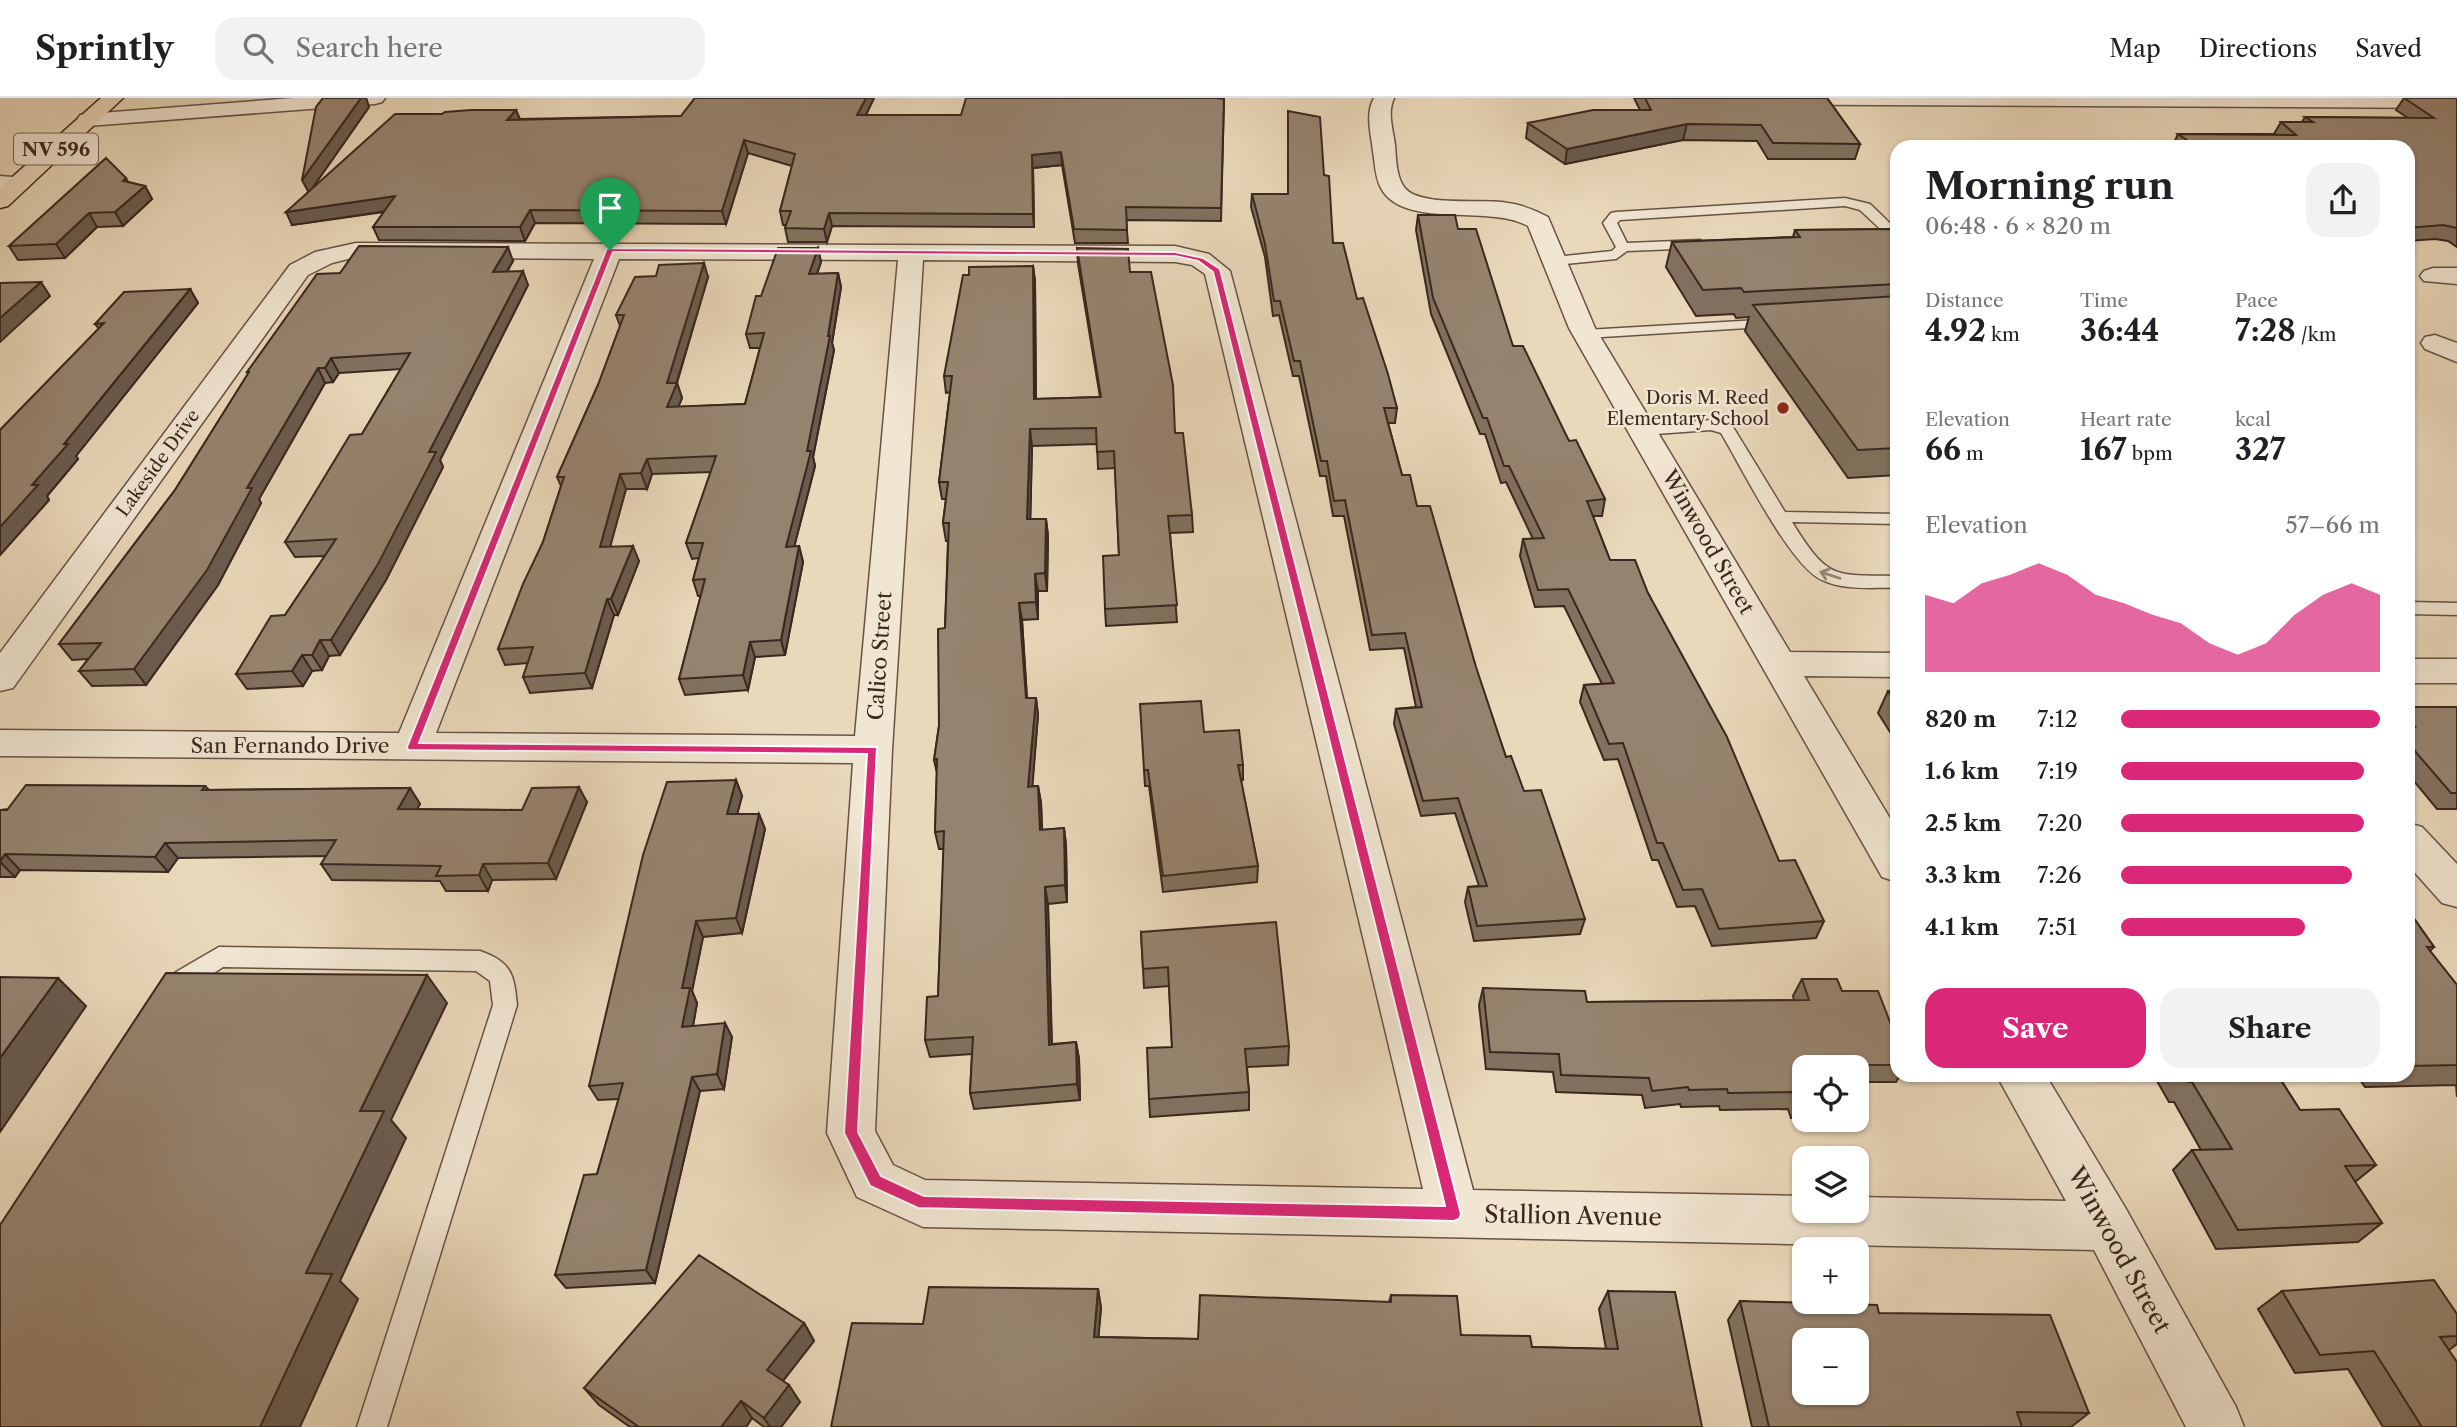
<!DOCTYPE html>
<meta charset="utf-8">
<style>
body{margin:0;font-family:"Libre Caslon Text",serif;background:#f2f2f2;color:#202124;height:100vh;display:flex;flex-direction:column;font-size:26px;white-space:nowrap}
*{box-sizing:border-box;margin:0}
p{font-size:23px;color:#757577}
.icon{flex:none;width:38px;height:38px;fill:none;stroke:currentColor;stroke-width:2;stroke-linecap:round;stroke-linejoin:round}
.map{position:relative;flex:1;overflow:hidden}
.details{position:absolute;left:1890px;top:42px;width:525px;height:942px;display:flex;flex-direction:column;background:#fff;border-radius:21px;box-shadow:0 2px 5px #0004}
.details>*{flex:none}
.fabs{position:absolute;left:1792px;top:957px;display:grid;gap:14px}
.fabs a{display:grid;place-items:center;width:77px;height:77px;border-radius:14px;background:#fff;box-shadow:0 2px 5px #0004;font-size:35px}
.pin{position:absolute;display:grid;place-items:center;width:60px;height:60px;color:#fff;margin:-72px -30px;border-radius:50% 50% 50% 0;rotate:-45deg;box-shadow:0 0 7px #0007}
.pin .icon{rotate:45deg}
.round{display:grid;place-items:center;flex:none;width:74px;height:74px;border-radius:21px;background:#f2f2f2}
.head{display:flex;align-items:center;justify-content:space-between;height:119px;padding:0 35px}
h1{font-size:38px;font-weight:800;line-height:52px}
.stats{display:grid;grid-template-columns:repeat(3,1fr);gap:10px;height:119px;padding:7px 35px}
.stats div{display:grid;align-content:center}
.stats b{font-size:30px;font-weight:800}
.stats small{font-size:19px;font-weight:400}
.stats p{font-size:19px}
.chart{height:196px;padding:14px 35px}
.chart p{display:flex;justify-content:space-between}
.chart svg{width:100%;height:126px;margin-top:7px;fill:#db2777;opacity:.7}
.button{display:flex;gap:14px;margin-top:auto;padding:14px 35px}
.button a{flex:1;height:80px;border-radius:21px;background:#db2777;color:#fff;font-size:28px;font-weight:800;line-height:80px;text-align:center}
.button a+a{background:#f2f2f2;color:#202124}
ul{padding:0 35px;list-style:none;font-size:23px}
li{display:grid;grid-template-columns:112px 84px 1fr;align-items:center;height:52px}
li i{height:18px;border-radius:9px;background:#db2777}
header{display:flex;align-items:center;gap:42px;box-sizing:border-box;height:98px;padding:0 35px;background:#fff;border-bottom:2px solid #e0e0e0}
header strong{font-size:33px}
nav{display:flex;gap:38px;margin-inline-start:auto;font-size:24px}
.search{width:490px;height:63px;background:#f2f2f2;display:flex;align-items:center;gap:18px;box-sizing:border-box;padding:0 24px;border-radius:21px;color:#757577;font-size:26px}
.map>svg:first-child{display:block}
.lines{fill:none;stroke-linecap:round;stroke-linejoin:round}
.lane-casing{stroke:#665345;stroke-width:3}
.street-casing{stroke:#665345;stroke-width:3}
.primary-casing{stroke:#3a271e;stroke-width:3}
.lane{fill:#f1e6d2;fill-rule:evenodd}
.street{fill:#f1e6d2;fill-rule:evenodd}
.primary{fill:#ead8ba;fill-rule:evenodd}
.wall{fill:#81715f;stroke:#3a271e;stroke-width:2}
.shaded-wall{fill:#695c4e;stroke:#3a271e;stroke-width:2}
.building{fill:#96836f;stroke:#3a271e;stroke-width:2;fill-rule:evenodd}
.oneway{stroke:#968678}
.route{fill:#db2777;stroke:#fff;stroke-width:2;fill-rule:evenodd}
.poi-dot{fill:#8f2418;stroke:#f1e6d2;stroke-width:2.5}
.labels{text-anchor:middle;stroke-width:5;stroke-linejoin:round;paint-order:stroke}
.far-poi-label{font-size:18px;fill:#3a271e;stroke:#f1e6d2;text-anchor:end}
.far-street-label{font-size:18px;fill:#3a271e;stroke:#f1e6d2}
.shield{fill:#f1e6d2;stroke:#716054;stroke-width:2}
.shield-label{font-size:19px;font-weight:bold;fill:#3a271e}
.street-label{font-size:21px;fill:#3a271e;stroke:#f1e6d2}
.near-street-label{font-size:24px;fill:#3a271e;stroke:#f1e6d2}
</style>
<header>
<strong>Sprintly</strong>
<div class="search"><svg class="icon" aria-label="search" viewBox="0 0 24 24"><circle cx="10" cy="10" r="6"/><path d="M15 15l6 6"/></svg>Search here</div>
<nav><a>Map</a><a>Directions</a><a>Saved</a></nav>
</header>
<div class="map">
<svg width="2457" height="1329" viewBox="0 0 2457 1329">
<rect width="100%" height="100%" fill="#ead8ba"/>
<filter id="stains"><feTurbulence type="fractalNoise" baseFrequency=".00286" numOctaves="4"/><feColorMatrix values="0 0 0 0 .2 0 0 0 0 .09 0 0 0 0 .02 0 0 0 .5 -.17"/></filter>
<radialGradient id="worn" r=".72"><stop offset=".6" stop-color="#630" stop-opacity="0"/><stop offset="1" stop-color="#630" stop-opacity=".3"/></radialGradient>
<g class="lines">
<g class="lane-casing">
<path id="lane" d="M1845 100 1870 106 1897 132V143L1892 142 1860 112 1845 108 1620 122 1617 125 1627 145 1700 142 1707 146 1700 150 1627 153 1616 161 1555 167 1548 163 1555 159 1612 153 1616 149 1603 125 1611 115 1616 114Z
M1776 221 1781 222 1783 225 1781 228 1586 240 1579 236 1586 232Z
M1712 322 1733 329 1785 414 1897 416V426L1792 424C1828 482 1833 477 1897 478V490C1873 489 1844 493 1822 482 1790 468 1741 368 1721 335L1711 332 1642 337 1634 332 1642 327Z
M2408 504 2457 505V517L2408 516Z
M219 849 480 853C512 864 514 877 517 907L387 1329H357L493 907 490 883 476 873 223 869 194 888 181 901 172 904 163 901 160 894 176 874Z"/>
</g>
<g class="street-casing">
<path id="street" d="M293 0H385L382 4 375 6 88 28 80 27 77 22 80 17 88 16Z
M1374 0H1394C1387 15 1393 31 1395 47 1396 59 1396 78 1404 89 1418 109 1479 101 1502 104 1519 106 1533 111 1548 119L1595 230 1790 554 1897 555V579L1804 578 1897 732V784L1882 779 1569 230 1528 128C1490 106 1403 132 1381 90 1375 80 1375 65 1373 53 1371 36 1365 16 1374 0Z
M1694 0H2457V10L1704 6 1697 4Z
M0 78 27 80 31 85 27 90 0 92Z
M356 145 1175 148 1209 156 1230 173 1473 1092 1804 1098V1113H1857V1099L2066 1103 1996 976H2045L2126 1111 2236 1309 2244 1329H2186L2094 1152 923 1129 857 1099 827 1035 853 665 0 658V632L399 635 594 161 356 159 332 165 308 177 13 590 0 593V555L290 167 315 154ZM619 161 898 162 855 638 436 635ZM923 162 1175 164 1192 167 1205 176 1423 1091 925 1082 893 1067 875 1033 892 652Z
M2433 170H2457V186L2424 183 2420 178 2424 173Z
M2435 237 2457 245V264L2425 251 2421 245 2425 239Z
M2408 561H2457V585H2408Z
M2408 725 2422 729 2457 766V809L2442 805 2408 767Z"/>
</g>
<g class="primary-casing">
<path id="primary" d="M101 0H123L8 108 0 110V90Z"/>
</g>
<use href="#lane" class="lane"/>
<use href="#street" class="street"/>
<use href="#primary" class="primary"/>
</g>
<path class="wall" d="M323 0H366L369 9 313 89 442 16 516 12 520 21 681 18 695 0H874L866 17H961L1224 1 1221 123 1126 122 1128 145H1075L1062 67 1033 70 1034 129 832 128 827 144H788L785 130 786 127H783L780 113 792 68 748 55 726 126 535 125 525 143 379 142 373 129 384 114 292 127 308 94Z
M1634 0H1827L1860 46 1855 61H1768L1757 43 1683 42 1565 66 1526 40 1528 25 1640 12Z
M2404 0H2457V149L2448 143 2435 141 2408 143V49H2172L2178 36H2274L2281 24H2302L2305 19 2408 20 2396 12Z
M1324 77 1333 145 1357 201 1397 310 1395 325H1388L1402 377 1417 408 1506 659 1585 821 1580 836 1474 843 1465 804 1468 789 1479 788 1455 715 1421 718 1394 626 1396 611 1416 609 1404 550 1370 552 1344 418H1333L1326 378H1320L1299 278H1293L1279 217 1273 218 1265 159 1251 109 1252 96H1288Z
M126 80 128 84 145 88 152 101 123 128 97 129 65 160 18 162 9 148Z
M1418 117 1458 131 1513 248 1569 343 1605 401 1602 418H1593L1610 462 1648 495 1779 763 1824 823 1816 840 1712 848 1695 808 1677 809 1658 762H1652L1618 661 1604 662 1580 604 1584 587 1602 586 1564 508 1535 509 1520 458 1523 441H1533L1506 384 1501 385 1485 336H1480L1431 216 1416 132Z
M1897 131V377L1848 380 1745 233 1749 219 1736 220 1734 216 1696 218 1666 169 1672 144 1793 139 1795 132Z
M818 150 821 164 817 176 838 175 841 189 832 245 834 252 813 359 815 368 794 449 799 448 803 464 785 557 755 559 748 592 685 597 679 581 701 498H698L693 482 699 460 692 461 686 445 711 374 652 376 647 391H626L610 448 639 463 618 517H614L592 590 530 595 523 579 528 565 505 567 498 551 543 444 561 388 557 379 598 287 620 228 616 217 708 179 677 285 682 300 678 309 745 306 760 250H750L746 236 761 198Z
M1077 150 1130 174 1175 335 1192 417 1193 434 1170 435 1177 524 1106 528 1105 511 1119 457 1115 370 1098 371 1097 346 1032 348 1030 421H1046L1048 438 1047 493H1038V521L1022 522 1027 600H1036L1038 617 1032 688H1038L1041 705 1042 732 1064 730 1066 747 1067 804 1048 806 1052 946 1076 944 1079 961 1080 1002 974 1011 970 995 972 956 930 959 925 942 938 898 944 751H939L935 734 937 675 934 662 939 628 945 530 948 443H946L943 425 946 401H942L939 384 950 294 946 295 944 278 1033 168 1035 183 1036 301 1100 299 1078 166Z
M513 163 507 174 528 187 440 362 443 369 386 482 340 557 329 558 322 572 312 573 303 588 247 591 236 576 285 517 325 458 295 459 285 444 362 336 401 271 339 275 333 284 325 285 259 401 261 405 218 487 146 587 92 588 79 573 88 561 72 562 59 546 175 392 248 276 247 274 340 175Z
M190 191 198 205 76 358 78 361 47 398 49 402 0 457V332L99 231 95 226Z
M1897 592V645L1878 615 1888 593Z
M2408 609H2457V711H2437L2408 676Z
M1204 634 1243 667V682L1241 683 1258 768 1257 784 1163 794 1149 688H1145L1144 672Z
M736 682 742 698 737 716H759L765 731 742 835 703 839 692 893 697 905 693 928 732 939 724 991 700 993 655 1185 566 1190 555 1177 597 1076 619 1001 598 1002 589 988Z
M205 688 209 692 410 690 420 706 416 711 522 712 587 704 556 781 492 782 488 793H446L440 783 332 782 321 766 327 758 178 760 168 774 20 772 15 779H0V712Z
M2408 812 2434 849 2430 853 2457 887V999L2456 987 2365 989 2356 976H2408Z
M1141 834 1289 948 1288 967 1247 969 1249 994V1012L1150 1019 1149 1001 1172 949 1169 888 1144 890Z
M1802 881 1842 893 1897 942V976H1901L1896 984H1857V970H1804V1020H1791L1788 1011 1720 1012 1719 1008 1681 1009 1680 1006 1645 1010 1642 997 1556 994 1553 974 1486 971 1479 907 1483 890 1587 904 1794 902 1793 898Z
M2153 976H2277L2300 1012 2376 1067 2355 1084 2382 1125 2358 1144 2216 1151 2173 1072 2192 1052H2201L2174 1004H2169Z
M1098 1191 1101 1210 1098 1239 1198 1241 1389 1204 1391 1197 1461 1237 1532 1249 1606 1251 1599 1211 1608 1193 1702 1329 923 1226Z
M2282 1193 2457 1216V1246L2449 1252 2457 1329H2383L2348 1271 2295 1275 2258 1211Z
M1740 1203 1879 1215 2089 1315 2071 1329H1752L1728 1222Z
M804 1225 814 1243 783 1283 800 1304 781 1329H764L752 1320 746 1329H630L599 1307 584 1290Z"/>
<path class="shaded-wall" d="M361 0H366L369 9 309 95 302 82Z
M866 0H874L860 29 857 17Z
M516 12 521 25 507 22Z
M1687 26 1683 42 1565 66 1567 51Z
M744 42 748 55 726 126 722 113Z
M1061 54 1062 67 1033 70 1034 129 1033 116 1032 57Z
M145 88 152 101 123 128 115 114Z
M395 98 401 111 292 127 286 114Z
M530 112 535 125 525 143 520 129Z
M89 115 97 129 65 160 56 146Z
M829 115 832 128 827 144 824 131Z
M508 149 513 163 498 188 493 174Z
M818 150 821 164 812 190 809 176Z
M704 165 708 179 675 290 677 285 682 300 672 324 667 309V285Z
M1033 168 1035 183 1036 318 1034 301Z
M523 173 528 187 440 362 443 369 386 482 340 557 331 542Z
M838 175 841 189 832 245 834 252 813 359 815 368 790 465 786 449 828 238Z
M41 184 50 198 0 244V220Z
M190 191 198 205 76 358 78 361 47 398 49 402 0 457V429L64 346Z
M331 260 339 275 333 284 325 270Z
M318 270 325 285 259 401 261 405 218 487 146 587 134 571 247 390Z
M1030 331 1032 348 1030 438 1027 421Z
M647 361 652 376 647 391 641 375Z
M620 376 626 391 606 464 600 449Z
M1046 421 1048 438 1047 493 1045 475Z
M633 448 639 463 618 517 611 501Z
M799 448 803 464 785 557 781 542Z
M1035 476 1038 493V521L1036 504Z
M607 501 614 517 592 590 585 575Z
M1019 505 1022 522 1028 618 1026 600Z
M320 542 329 558 322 572 312 557Z
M750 544 755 559 748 592 743 577Z
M302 557 312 573 303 588 292 573Z
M1036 600 1038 617 1031 706 1028 689Z
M736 682 742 698 733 732 727 716Z
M1038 688 1041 705 1043 749 1040 732Z
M579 689 587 704 556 781 548 765Z
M410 690 420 706 408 727 398 711Z
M759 716 765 731 742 835 736 820Z
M1064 730 1066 747 1067 804 1065 787Z
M165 745 178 760 168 774 155 759Z
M5 756 20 772 15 779 0 764Z
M483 766 492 782 488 793 479 777Z
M1045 789 1048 806 1052 963 1049 947Z
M696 823 703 839 692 893 697 905 690 944 682 929V890Z
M427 877 447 905 391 1022 406 1040 340 1183 358 1201 300 1329H260L306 1175 360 1013Z
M58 880 86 908 0 1034V960Z
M725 925 732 939 724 991 717 976Z
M1076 944 1079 961 1080 1002 1077 986Z
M692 979 700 993 655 1185 646 1172Z
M1098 1191 1101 1210 1097 1257 1094 1239Z
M804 1225 814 1243 778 1289 767 1272Z
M789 1287 800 1304 781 1329H770L764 1320Z
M741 1303 752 1320 746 1329H721Z"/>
<path class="building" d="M323 0H361L302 82 316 9Z
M695 0H866L857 17H961L966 0H1217L1224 1 1221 110 1126 109 1127 132 1074 131 1061 54 1032 57 1033 116 829 115 824 131 785 130 791 113H780L795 56 744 42 722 113 530 112 520 129H373L395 98 286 114 395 16H442L445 14 471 12H516L507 22 681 18Z
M1645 0H1827L1860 46 1773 45 1761 27 1687 26 1567 51 1528 25 1593 12H1651Z
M2404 0H2457V130L2443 127 2408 130V49H2197L2178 36 2296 37 2281 24H2313L2305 19 2434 20Z
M1288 13 1320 19 1324 77 1329 78 1333 145H1343L1357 201 1363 200 1388 276 1397 310H1384L1402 377H1410L1417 408H1430L1476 569 1506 659 1511 658 1524 693 1541 692 1585 821 1477 828 1468 789 1487 788 1458 700 1423 703 1396 611 1422 609 1405 535 1372 537 1345 402 1334 403 1327 363H1321L1300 263H1294L1280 203H1274L1265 146 1252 96H1288Z
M106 60 126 80 123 83 145 88 115 114 89 115 56 146 9 148Z
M1418 117H1455L1458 131H1476L1513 248H1523L1569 343 1576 342 1605 401 1587 403 1610 462H1635L1648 495 1727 639 1779 763 1795 762 1824 823 1719 831 1702 791 1683 792 1663 745H1657L1623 645 1609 646 1584 587 1614 585 1568 491 1538 492 1523 441 1544 440 1509 368H1504L1487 320H1483L1433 200Z
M1897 131V186L1744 194 1741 190 1703 192 1672 144 1800 139 1795 132Z
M359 148 508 149 493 174 523 173 429 354H436L378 466 331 542H320L312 557H302L292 573 236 576 271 518 285 517 336 441 285 444 350 337 362 336 410 255 331 260 325 270H318L247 390H252L207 472 134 571 79 573 101 545 59 546 175 392 249 274H247L317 176 340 175Z
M778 150H818L809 176 838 175 828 238H830L807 353H811L786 449 799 448 781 542 750 544 743 577 679 581 705 481 693 482 703 445H686L716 358 647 361 641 375 620 376 600 449 633 448 611 501H607L585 575 523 579 533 549 498 551 523 486 543 444 564 379H557L598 287 624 217H616L635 179 656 178 659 167 704 165 667 285H677L667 309 745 306 764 235 746 236 756 198H761Z
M1077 150 1128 151 1130 174H1151L1173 287 1175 335H1183L1192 417 1168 418 1177 507 1105 511 1103 458 1119 457 1114 353 1097 354 1096 330 1030 331 1027 421H1046L1045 475 1035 476 1036 504 1019 505 1026 600H1036L1028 689 1038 688 1040 732 1064 730 1065 787 1045 789 1049 947 1076 944 1077 986 970 995 973 939 925 942 927 899 938 898 944 733 935 734 937 661 934 662 939 628 938 531 945 530 949 425H943L948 384H939L952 278H944L963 177H969V169L1033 168 1034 301 1101 299Z
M41 184 0 220V185Z
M190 191 64 346H68L32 387H38L0 429V332L104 225 95 226 124 194Z
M1897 198V350L1858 352 1753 207Z
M1897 592V607L1888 593Z
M1201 603 1204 634 1239 632 1243 667H1238L1258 768 1163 778 1148 672H1144L1140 606Z
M2408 609H2457V695H2451L2408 645V629H2415L2408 620Z
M736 682 727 716H759L736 820 696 823 682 890H690L682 929 725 925 717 976 692 979 646 1172 555 1177 584 1077 597 1076 623 985 589 988 643 757 667 684Z
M26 687 205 688 202 692 410 690 398 711 522 712 532 690 579 689 548 765 483 766 479 777 436 778 441 768 321 766 336 742 165 745 155 759 5 756 0 763V712H7Z
M2408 812 2434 849H2427L2457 887V967L2408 968Z
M1276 824 1289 948 1245 951 1249 994 1149 1001 1147 950 1172 949 1168 869 1143 871 1141 834Z
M166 875 427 877 360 1013H384L306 1175 332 1176 260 1329H0V1127Z
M0 879 58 880 0 960Z
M1802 881H1837L1842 893H1878L1897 942V967H1847L1848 970H1804V1003H1800L1797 994 1728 995 1727 991 1689 992 1688 989 1652 993 1649 980 1561 977 1559 956 1490 954 1483 890 1585 893 1587 904 1809 902Z
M2183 976H2277L2300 1012 2339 1011 2376 1067 2345 1068 2382 1125 2238 1132 2192 1052 2232 1051 2192 984H2188Z
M699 1157 804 1225 767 1272 789 1287 764 1320 741 1303 721 1329H639L584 1290Z
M2434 1182 2457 1216V1238L2440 1239 2457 1264V1329H2422L2374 1253 2320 1257 2282 1193Z
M929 1189 1098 1191 1094 1239 1198 1241 1200 1197 1391 1204V1197L1457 1198 1461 1237 1530 1238 1532 1249 1618 1251 1608 1193 1675 1194 1702 1329H831L852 1225 923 1226Z
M1740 1203 1877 1207 1879 1215 2050 1217 2089 1315 2017 1314 2022 1329H1769ZM1804 1242H1857V1295H1804Z"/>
<defs><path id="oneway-shaft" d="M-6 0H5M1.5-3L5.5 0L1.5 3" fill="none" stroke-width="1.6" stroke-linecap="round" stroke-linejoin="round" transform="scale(1.75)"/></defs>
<use class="oneway" href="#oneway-shaft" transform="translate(1830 477) rotate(-162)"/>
<path class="route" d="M607 150 1175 154 1203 160 1220 171 1461 1116 1459 1121 1454 1123 918 1110 870 1088 844 1035 867 656 408 652 407 649ZM613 154 1175 158 1198 163 1213 174 1445 1108 924 1098 881 1078 858 1034 877 649 419 645Z"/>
<circle class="poi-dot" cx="1783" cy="310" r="7"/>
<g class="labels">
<g class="far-poi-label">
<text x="1769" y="306">Doris M. Reed<tspan x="1769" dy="21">Elementary School</tspan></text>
</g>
<g class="far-street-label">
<text transform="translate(158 365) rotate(-54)" y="6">Lakeside Drive</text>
</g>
<rect class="shield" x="14" y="35.5" width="84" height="31" rx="5"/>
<g class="shield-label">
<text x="56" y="58">NV 596</text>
</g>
<g class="street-label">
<text transform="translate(1708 444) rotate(60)" y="7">Winwood Street</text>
<text transform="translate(880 558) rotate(-86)" y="7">Calico Street</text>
<text x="290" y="655">San Fernando Drive</text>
</g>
<g class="near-street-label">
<text transform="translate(1573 1118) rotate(1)" y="8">Stallion Avenue</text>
<text transform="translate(2119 1152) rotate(61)" y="8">Winwood Street</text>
</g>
</g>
<rect width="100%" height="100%" filter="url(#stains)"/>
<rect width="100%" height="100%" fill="url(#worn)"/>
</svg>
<div class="fabs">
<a><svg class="icon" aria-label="locate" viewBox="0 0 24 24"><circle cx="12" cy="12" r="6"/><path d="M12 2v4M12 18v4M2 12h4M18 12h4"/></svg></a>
<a><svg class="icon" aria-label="layers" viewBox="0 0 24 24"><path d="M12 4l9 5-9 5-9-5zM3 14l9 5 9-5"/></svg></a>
<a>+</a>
<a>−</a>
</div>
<div class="pin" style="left:610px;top:152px;background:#1e9e55"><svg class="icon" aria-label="arrive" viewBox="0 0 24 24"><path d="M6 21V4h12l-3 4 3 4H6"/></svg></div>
<section class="details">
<div class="head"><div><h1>Morning run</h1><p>06:48 · 6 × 820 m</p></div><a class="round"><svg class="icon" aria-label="share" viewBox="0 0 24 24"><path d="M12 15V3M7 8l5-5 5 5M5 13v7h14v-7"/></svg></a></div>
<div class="stats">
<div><p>Distance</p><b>4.92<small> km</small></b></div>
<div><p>Time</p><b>36:44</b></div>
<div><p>Pace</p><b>7:28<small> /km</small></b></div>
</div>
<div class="stats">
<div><p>Elevation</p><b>66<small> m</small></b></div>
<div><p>Heart rate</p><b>167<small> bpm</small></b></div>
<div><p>kcal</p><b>327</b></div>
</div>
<div class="chart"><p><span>Elevation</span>57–66 m</p>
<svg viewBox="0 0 160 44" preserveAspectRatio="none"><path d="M0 44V17L10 20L20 13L30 10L40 6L50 10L60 17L70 20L80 24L90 27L100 34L110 38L120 34L130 24L140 17L150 13L160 17V44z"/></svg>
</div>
<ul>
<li><b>820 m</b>7:12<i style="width:100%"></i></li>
<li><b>1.6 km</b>7:19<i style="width:94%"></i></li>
<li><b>2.5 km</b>7:20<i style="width:94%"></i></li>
<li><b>3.3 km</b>7:26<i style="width:89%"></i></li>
<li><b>4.1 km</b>7:51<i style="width:71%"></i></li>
</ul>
<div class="button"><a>Save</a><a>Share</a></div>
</section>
</div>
